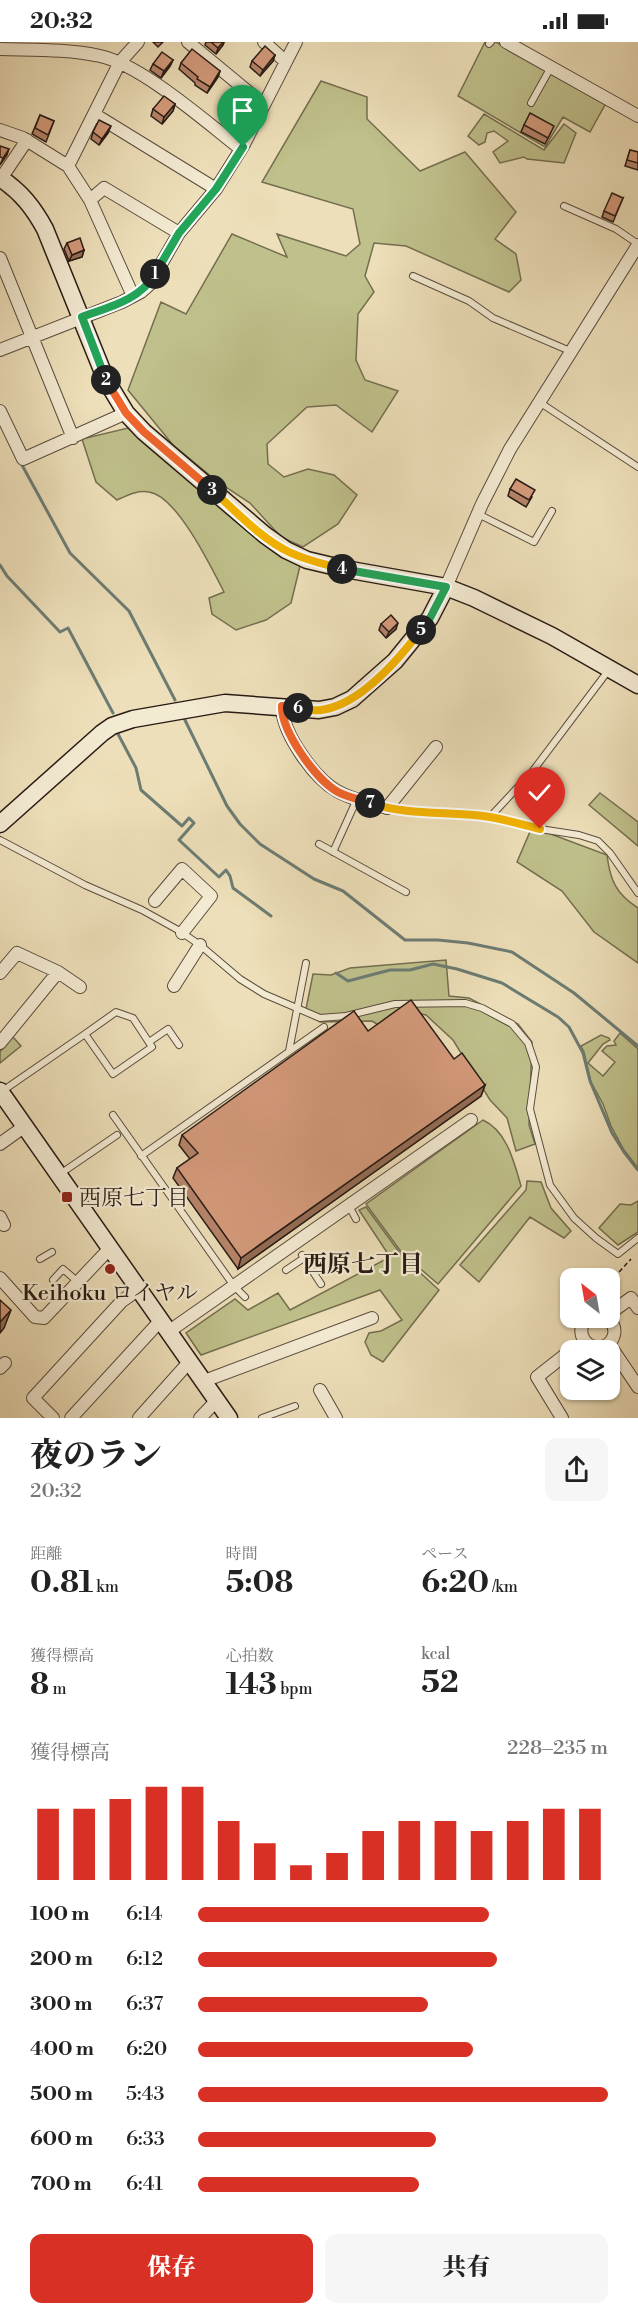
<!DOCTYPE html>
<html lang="ja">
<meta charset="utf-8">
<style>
body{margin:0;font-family:"Libre Bodoni","Noto Serif JP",serif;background:#f6f6f6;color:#222;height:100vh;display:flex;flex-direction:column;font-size:22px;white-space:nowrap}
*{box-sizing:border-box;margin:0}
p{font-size:20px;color:#767676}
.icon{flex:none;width:33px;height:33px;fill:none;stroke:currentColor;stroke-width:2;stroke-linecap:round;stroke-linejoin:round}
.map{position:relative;height:1376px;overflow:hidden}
.side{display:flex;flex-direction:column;background:#fff;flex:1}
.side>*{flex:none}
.needle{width:39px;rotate:329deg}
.buttons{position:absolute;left:560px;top:1226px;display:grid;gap:12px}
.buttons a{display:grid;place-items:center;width:60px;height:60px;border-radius:12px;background:#fff;box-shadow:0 2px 4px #0004;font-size:30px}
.pin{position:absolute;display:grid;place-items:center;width:51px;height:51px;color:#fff;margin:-62px -26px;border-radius:50% 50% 50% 0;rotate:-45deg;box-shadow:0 0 6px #0007}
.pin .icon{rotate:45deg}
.km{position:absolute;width:30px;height:30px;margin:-15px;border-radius:50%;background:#222;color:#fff;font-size:16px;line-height:30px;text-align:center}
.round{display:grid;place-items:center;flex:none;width:63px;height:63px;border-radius:12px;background:#f6f6f6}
.head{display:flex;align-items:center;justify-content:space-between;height:102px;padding:0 30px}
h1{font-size:33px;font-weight:800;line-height:45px}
.metrics{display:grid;grid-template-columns:repeat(3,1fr);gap:9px;height:102px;padding:6px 30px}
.metrics div{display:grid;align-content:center}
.metrics b{font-size:30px;font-weight:800}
.metrics small{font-size:16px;font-weight:400}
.metrics p{font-size:16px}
.chart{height:168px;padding:12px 30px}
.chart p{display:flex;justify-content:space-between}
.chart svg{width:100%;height:108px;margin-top:6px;stroke:#d93025;stroke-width:6}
.cta{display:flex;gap:12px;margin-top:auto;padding:12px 30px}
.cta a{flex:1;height:69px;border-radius:12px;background:#d93025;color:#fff;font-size:24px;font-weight:800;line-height:69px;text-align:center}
.cta a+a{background:#f6f6f6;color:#222}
ul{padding:0 30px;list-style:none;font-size:20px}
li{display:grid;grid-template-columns:96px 72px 1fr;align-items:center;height:45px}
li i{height:15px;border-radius:8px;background:#d93025}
.status{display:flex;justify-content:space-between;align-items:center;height:42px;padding:0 30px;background:#fff;direction:ltr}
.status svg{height:16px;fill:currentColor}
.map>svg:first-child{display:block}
.green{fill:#bfc08b;stroke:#746e50;stroke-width:1.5}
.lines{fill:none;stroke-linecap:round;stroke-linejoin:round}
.stream{stroke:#6c7c73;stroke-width:3}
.lane-casing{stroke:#594c3e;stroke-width:8}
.street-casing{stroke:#594c3e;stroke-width:14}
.secondary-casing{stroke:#281b15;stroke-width:19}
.path{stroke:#281b15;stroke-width:1.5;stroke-dasharray:4.5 3;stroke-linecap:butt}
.lane{stroke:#f3ead2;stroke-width:6}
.street{stroke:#f3ead2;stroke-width:12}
.secondary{stroke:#f3ead2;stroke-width:16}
.wall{fill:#b6846a;stroke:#281b15;stroke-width:1.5}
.shaded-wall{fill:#946c56;stroke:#281b15;stroke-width:1.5}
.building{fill:#d49a7b;stroke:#281b15;stroke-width:1.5}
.split-1-casing{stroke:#fff;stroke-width:12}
.split-2-casing{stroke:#fff;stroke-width:12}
.split-3-casing{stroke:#fff;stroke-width:12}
.split-4-casing{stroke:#fff;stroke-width:12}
.split-5-casing{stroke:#fff;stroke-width:12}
.split-6-casing{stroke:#fff;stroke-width:12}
.split-7-casing{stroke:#fff;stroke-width:12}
.split-8-casing{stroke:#fff;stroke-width:12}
.split-1{stroke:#22a559;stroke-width:8}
.split-2{stroke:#22a559;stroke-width:8}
.split-3{stroke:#f0652b;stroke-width:8}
.split-4{stroke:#f5b400;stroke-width:8}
.split-5{stroke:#22a559;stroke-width:8}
.split-6{stroke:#f5b400;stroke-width:8}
.split-7{stroke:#f0652b;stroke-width:8}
.split-8{stroke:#f5b400;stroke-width:8}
.poi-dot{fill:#8f2418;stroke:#f3ead2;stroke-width:2}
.labels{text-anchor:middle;stroke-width:4.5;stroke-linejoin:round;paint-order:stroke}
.poi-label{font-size:22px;fill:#281b15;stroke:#f3ead2;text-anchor:start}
.neighbourhood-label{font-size:24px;font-weight:bold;fill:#281b15;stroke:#f3ead2}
</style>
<div class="status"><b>20:32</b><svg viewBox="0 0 49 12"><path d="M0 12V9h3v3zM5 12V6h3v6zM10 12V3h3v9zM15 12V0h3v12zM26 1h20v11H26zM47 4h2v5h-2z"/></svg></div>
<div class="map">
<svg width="638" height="1376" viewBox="0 0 638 1376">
<rect width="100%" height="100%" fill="#eddfb9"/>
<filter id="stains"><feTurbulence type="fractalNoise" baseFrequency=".00333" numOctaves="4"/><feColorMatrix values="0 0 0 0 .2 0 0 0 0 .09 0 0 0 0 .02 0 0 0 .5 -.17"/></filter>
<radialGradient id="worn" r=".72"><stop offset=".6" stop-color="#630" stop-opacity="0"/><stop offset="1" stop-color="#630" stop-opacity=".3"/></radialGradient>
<path class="green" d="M485 0H496L606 61 590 90 563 75 545 105 458 54Z
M321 39 367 55V77L420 129 465 110 516 170 495 197 516 212 521 238 509 250 406 204 374 201 365 234 374 250 358 272 356 318 365 338 398 349 372 390 336 363 307 365 267 402 268 422 284 435 308 427 334 433 357 453 338 482 303 505 281 495 250 461 218 440 173 403 128 348 161 260 186 272 232 192 287 215 277 192 346 214 360 202 353 167 262 140Z
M484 72 544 108 564 82 576 91 564 121 527 117 524 115 500 121 493 110 508 99 494 89 487 91 485 100 479 103 468 94Z
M128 386 254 493 300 524 291 561 266 578 236 588 212 572 209 556 224 550C211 525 177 454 149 450 137 448 128 453 117 458L96 440 82 397Z
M600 751 638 780V804L589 763Z
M532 785 607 813C610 838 616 852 638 866V921L594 890 562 849 517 820Z
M446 918 449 954 469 956 518 982 532 1000 529 1083 535 1102 516 1109 507 1076 490 1058 453 998 426 973 407 969 382 985 372 979 320 980 306 967 313 932 331 933 350 926Z
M620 991 638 1007V1126L624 1108 611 1084 603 1062 591 1040 584 1010 581 1004 601 993 609 996 610 998 603 1002 588 1021 603 1034 615 1020 602 1009 607 1004 616 1003 614 999Z
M12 994 21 1004 0 1021V1010Z
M483 1078C507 1089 514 1120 521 1144L438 1242 402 1211 366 1162Z
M527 1139 541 1140 551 1166 571 1189 564 1196 530 1175 479 1240 460 1223 526 1148Z
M638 1159V1190L618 1203 599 1186 620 1162 631 1163Z
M366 1165 402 1214 439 1248 383 1320 371 1313 365 1300 369 1291 381 1289 402 1278 380 1248 201 1313 186 1291 235 1257 248 1268 278 1251 290 1268 390 1215 359 1168Z"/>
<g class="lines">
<path class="stream" d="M22 423 70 511 129 569 175 658
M0 523 7 534 60 590 68 586 113 671
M183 674 227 764 240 782 260 802 314 837 343 849 405 898H438L468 901 512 910 574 951 638 1004
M118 692 136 726 141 748 182 784 189 776 194 781 179 798 219 835 226 828 230 834 233 846 271 874
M336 931 348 939 390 928H410L433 922 457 927 502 941 558 975 569 985 583 1011 590 1039 612 1091 624 1110 638 1128"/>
<g class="lane-casing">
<path id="lane" d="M489 2 491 0
M531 61 551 25
M564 164 616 187 638 202
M413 234 469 259 493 276 570 309
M539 360 638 425
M478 472 534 500 552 469
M387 766 417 771 490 775 532 730 608 629
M490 775 540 787 579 793 598 799 610 811 638 851
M0 798 85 843 142 868 178 888 200 903 240 937 264 952 320 976 346 974 395 962 465 961 482 966 512 982 528 1001 536 1025 530 1067 550 1143 574 1176 596 1196 618 1212 638 1196
M319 802 406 850
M333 810 357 757
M149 1000 168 987 179 1003
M289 1009 306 921
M1 1050 85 992 113 1032 152 1005 133 976 116 970 85 992
M113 1073 234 1244 245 1255
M141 1114 324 985
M60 1132 117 1093
M349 1164 356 1177
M302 1213 321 1242
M40 1217 52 1210
M286 1228 304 1216
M53 1238 63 1227 78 1240
M262 1376 295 1364"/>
</g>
<g class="street-casing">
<path id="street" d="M188 0 264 63
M264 0 286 20
M506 0 638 74
M0 7C33 8 68 7 100 14 142 23 206 80 241 107
M94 72 120 20 138 0
M0 88 23 96 68 124
M0 138 27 98
M90 158 104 146 179 191
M0 216 73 396
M133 254 90 158 68 124 94 72 216 147
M0 308 122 260 141 250 149 243 179 191 216 147 243 104 296 0
M0 369 23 417 126 371
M446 545 482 462 510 407 638 203
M282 664C282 691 314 736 337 749 352 758 371 761 387 766L436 705
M155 859 182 827 211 854 182 891
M0 931 17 911 58 930 80 945
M174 944 200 903
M0 1001 58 930
M0 1102 25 1084
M0 1175 4 1183
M0 1236 35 1275 44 1276 111 1205
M609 1272 631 1256 638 1266
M588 1275C576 1287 581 1303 598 1306 615 1303 620 1287 607 1275
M168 1290 471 1078
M609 1302 638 1345
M0 1326 5 1321
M204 1339 372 1276
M320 1348 336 1376
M53 1376 33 1356 122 1259 139 1247
M71 1376 161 1278
M139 1376 190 1319
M200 1376 217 1358
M562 1376 537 1335 570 1309"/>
</g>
<g class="secondary-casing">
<path id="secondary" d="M0 136C21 150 33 165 45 187L106 338 126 371 144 390 265 493 286 508 307 518 345 527 446 545 474 556 552 594 638 643
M0 782 102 691 112 684 133 677 225 661 319 668 335 665 352 657 395 619 430 576 446 545
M0 1049 229 1376"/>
</g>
<path class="path" d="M609 1241 631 1217"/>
<use href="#lane" class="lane"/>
<use href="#street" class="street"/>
<use href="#secondary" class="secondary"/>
</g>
<path class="wall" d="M153 0H163L158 5Z
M206 0H224L223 3 216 12 205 3Z
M275 13 273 19 260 34 250 25 252 19Z
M173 18 170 24 161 36 150 28 153 22Z
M181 21 220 29 218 35 207 51 195 43V41L179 27Z
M175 62 173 69 162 82 151 74 153 67Z
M40 73 54 79 46 100 32 92Z
M524 83 551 90 545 102 521 90Z
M93 90 108 91 99 103 91 97Z
M630 108 638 110V128L625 124Z
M623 156 613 180 602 175 604 169Z
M67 201 84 208 82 215 69 219 64 207Z
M510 447 532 455 526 465 508 454Z
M381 582 396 587 386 596 379 588Z
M368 989 454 1017 485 1043 481 1054 238 1227 173 1136 177 1126 190 1117 179 1103 182 1093Z"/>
<path class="shaded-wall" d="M223 0H224L223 3 216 12 218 6Z
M275 13 273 19 260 34 263 28Z
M173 18 170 24 161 36 164 29Z
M220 29 218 35 207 51 210 45Z
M175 62 173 69 162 82 164 75Z
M111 84 108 91 99 103 102 97Z
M9 107 7 113 0 123 3 116Z
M84 208 82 215 69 219 72 213Z
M398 581 396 587 386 596 389 590Z
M485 1043 481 1054 238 1227 241 1216Z
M11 1268 4 1286 0 1291V1280Z"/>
<path class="building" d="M211 0H223L218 6Z
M265 4 275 13 263 28 252 19Z
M192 7 220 29 210 45 197 37 198 35 181 21Z
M162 10 173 18 164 29 153 22Z
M164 54 175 62 164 75 153 67Z
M530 71 554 84 548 96 524 83Z
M40 73 54 79 48 93 35 86Z
M99 78 111 84 102 97 93 90Z
M0 104 9 107 3 116 0 115Z
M630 108 638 110V121L627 118Z
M612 151 623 156 615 174 604 169Z
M80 196 84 208 72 213 67 201Z
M516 437 535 448 529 458 510 447Z
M391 573 398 581 389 590 381 582Z
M411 958 454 1017 462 1011 485 1043 241 1216 177 1126 198 1111 182 1093 354 969 368 989Z
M0 1258 11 1268 0 1280Z"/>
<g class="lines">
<g class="split-1-casing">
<path id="split-1" d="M155 232 179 191 216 147 243 105"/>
</g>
<g class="split-2-casing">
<path id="split-2" d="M106 338 82 275C109 265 140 258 155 232"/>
</g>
<g class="split-3-casing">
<path id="split-3" d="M106 338 126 371 144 390 212 448"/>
</g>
<g class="split-4-casing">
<path id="split-4" d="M212 448C236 469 260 496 289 510 306 518 324 522 342 527"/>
</g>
<g class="split-5-casing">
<path id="split-5" d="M342 527 446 545 430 576 421 588"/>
</g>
<g class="split-6-casing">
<path id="split-6" d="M298 666C305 667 314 669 321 668 360 663 399 617 421 588"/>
</g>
<g class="split-7-casing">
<path id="split-7" d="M298 666 282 664C281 689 316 738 338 750 347 755 359 757 370 761"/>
</g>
<g class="split-8-casing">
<path id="split-8" d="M370 761C409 774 449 769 490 775 507 778 524 783 540 787"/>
</g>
<use href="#split-1" class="split-1"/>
<use href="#split-2" class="split-2"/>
<use href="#split-3" class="split-3"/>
<use href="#split-4" class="split-4"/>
<use href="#split-5" class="split-5"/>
<use href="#split-6" class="split-6"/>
<use href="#split-7" class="split-7"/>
<use href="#split-8" class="split-8"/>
</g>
<g class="poi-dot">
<rect x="61" y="1149" width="12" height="12" rx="3"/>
<circle cx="110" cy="1227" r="6"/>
</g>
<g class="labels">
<g class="poi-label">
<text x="79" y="1163">西原七丁目</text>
<text x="110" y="1258" text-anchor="middle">Keihoku ロイヤル</text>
</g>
<g class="neighbourhood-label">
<text x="363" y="1230">西原七丁目</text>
</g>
</g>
<rect width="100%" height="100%" filter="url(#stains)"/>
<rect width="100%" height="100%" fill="url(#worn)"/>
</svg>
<div class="buttons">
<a><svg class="needle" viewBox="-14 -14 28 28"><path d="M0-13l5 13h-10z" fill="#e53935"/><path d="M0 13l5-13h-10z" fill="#767676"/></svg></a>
<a><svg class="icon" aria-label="layers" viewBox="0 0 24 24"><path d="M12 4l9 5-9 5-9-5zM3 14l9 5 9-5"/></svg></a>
</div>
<div class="pin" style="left:243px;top:105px;background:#1e9e55"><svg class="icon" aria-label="arrive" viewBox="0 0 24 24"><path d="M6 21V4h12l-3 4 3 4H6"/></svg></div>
<div class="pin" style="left:540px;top:787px;background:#d93025"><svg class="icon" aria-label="check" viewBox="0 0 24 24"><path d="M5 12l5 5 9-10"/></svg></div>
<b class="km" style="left:155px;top:232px">1</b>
<b class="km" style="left:106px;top:338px">2</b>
<b class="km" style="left:212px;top:448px">3</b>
<b class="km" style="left:342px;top:527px">4</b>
<b class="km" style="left:421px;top:588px">5</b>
<b class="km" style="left:298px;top:666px">6</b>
<b class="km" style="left:370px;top:761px">7</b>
</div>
<section class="side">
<div class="head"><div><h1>夜のラン</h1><p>20:32</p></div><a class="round"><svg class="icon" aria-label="share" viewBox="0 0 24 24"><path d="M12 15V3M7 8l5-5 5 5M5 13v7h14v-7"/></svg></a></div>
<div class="metrics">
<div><p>距離</p><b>0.81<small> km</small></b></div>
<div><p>時間</p><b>5:08</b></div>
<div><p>ペース</p><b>6:20<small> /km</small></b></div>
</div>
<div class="metrics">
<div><p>獲得標高</p><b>8<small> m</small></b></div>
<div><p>心拍数</p><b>143<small> bpm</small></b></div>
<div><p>kcal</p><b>52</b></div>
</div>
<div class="chart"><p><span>獲得標高</span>228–235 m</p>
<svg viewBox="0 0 160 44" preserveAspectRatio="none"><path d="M5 44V15M15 44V15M25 44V11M35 44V6M45 44V6M55 44V20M65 44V29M75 44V38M85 44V33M95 44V24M105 44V20M115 44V20M125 44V24M135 44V20M145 44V15M155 44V15"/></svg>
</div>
<ul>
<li><b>100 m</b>6:14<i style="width:71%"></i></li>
<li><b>200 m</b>6:12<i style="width:73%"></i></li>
<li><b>300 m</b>6:37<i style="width:56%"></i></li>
<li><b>400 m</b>6:20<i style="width:67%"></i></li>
<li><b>500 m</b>5:43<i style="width:100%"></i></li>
<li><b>600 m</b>6:33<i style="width:58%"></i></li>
<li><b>700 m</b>6:41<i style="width:54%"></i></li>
</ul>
<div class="cta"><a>保存</a><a>共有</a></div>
</section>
